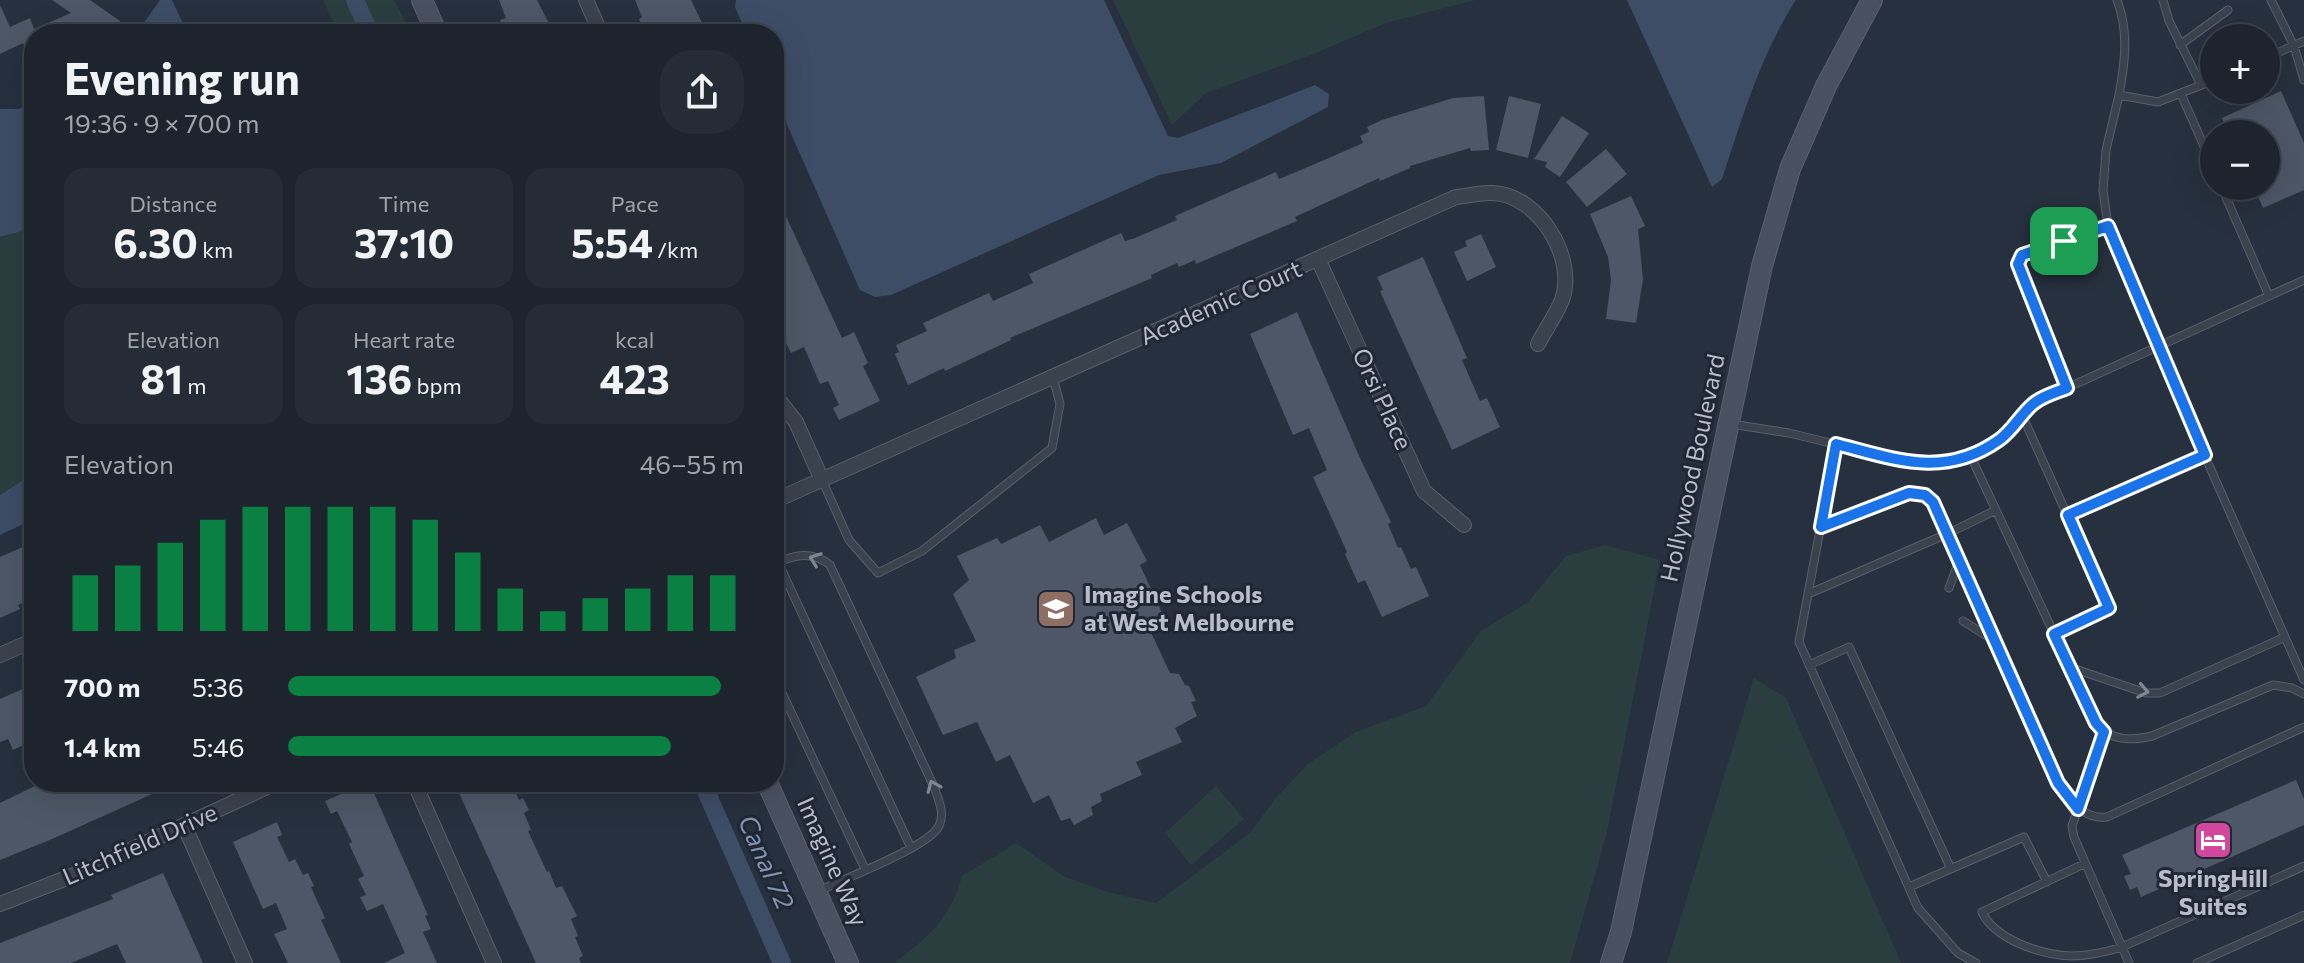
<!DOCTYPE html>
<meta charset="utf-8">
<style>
body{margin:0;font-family:Commissioner,sans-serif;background:#252c36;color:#f1f3f6;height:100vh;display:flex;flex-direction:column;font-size:30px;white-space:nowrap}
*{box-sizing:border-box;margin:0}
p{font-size:26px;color:#a0a4aa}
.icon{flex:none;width:44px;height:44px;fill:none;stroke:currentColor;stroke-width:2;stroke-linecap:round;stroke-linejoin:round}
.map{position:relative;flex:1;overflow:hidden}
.side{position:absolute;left:24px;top:24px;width:760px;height:768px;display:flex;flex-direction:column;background:#1d242e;border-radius:32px;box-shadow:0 8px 32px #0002,0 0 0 2px #3b414a}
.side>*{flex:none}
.buttons{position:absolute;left:2200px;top:24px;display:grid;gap:16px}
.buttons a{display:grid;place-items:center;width:80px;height:80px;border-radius:50%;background:#1d242e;box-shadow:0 8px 32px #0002,0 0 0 2px #3b414a;font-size:40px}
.pin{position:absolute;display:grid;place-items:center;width:68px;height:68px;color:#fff;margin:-34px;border-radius:16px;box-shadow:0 4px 12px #0006}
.round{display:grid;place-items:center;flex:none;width:84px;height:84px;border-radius:32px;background:#252c36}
.head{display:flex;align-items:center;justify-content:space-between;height:136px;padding:0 40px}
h1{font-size:44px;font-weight:700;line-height:60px}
.stats{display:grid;grid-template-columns:repeat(3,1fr);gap:12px;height:136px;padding:8px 40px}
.stats div{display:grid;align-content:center;border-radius:20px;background:#252c36;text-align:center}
.stats b{font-size:40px;font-weight:700}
.stats small{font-size:22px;font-weight:400}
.stats p{font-size:22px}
.chart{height:224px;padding:16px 40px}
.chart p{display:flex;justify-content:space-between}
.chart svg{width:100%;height:144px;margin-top:8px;stroke:#0b8043;stroke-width:6}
ul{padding:0 40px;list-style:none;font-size:26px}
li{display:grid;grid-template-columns:128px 96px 1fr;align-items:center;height:60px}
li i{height:20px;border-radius:10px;background:#0b8043}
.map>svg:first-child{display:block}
.green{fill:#2a3e40}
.water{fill:#3d4d66}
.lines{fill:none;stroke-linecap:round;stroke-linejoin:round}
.canal{stroke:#3d4d66;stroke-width:18}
.building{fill:#4d5767}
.lane-casing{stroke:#58606c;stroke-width:9}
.street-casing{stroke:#58606c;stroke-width:16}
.secondary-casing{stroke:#58606c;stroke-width:22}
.lane{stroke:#3a424e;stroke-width:7}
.street{stroke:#3a424e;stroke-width:14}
.secondary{stroke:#495161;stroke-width:20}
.oneway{stroke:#7f8692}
.route-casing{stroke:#fff;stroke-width:16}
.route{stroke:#1a73e8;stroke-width:10}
.labels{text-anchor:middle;stroke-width:6;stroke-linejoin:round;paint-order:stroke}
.street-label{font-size:24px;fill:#b7bdc9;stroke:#1f2734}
.poi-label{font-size:24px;font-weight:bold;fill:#b7bdc9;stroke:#1f2734;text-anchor:start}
.water-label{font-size:26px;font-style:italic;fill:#8093af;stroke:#1f2734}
</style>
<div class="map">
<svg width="2304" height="963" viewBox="0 0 2304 963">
<rect width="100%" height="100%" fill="#27303e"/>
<path class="green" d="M323 0H394L412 34H339Z
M1113 0H1475L1386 23 1313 54 1206 93 1172 125Z
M34 228V473L0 495V237Z
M1605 545 1660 560 1607 832 1570 963H894C929 937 950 919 962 876L1016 843 1065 877 1111 893 1156 903 1250 833 1275 799 1308 764 1356 732 1426 706 1481 631 1527 603 1566 556Z
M1754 678 1786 698 1901 963H1667Z
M1216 786 1244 819 1191 865 1165 833Z"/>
<path class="water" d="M160 0H172L188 34H136Z
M736 0H1104L1168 136 1178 138 1315 85 1329 94 1328 107 1221 163 1159 175 891 295 875 297 860 290 774 95V34H747L735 7Z
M1627 0H1796C1761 54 1742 118 1722 179L1712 187Z
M34 101V228L0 237V109H19Z
M34 473V519L0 535V495Z"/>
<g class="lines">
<path class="canal" d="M355 0 370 34
M702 782 782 963"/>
</g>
<path class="building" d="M52 0H90L120 21 111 34H34V67L23 43 0 54V5L10 27 30 18 34 29 71 13Z
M499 0H537L554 34H505L500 20 506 18Z
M635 0H691L703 25 701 26 704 34H646L639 19 642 17Z
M2281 91 2304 143V190L2263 208 2253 186H2266V134H2229L2222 118Z
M1484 96 1489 150 1471 151 1470 148 1410 166V168L1380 181 1379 178 1295 217 1297 221 1196 264 1195 260 1179 267 1177 263 1151 275 1152 278 1010 338 1011 340 945 371 944 368 908 385 895 354 899 352 896 345 927 331 923 323 989 293 993 301 1033 283 1029 274 1121 233 1125 241 1135 238 1177 220 1175 216 1241 187 1276 172 1279 179 1315 164 1363 143 1360 136 1369 132 1367 127 1382 120 1453 98Z
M1509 96 1541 104 1528 158 1496 150Z
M1562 116 1589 133 1560 177 1545 167 1547 162 1534 159Z
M1606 149 1627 174 1587 207 1566 182Z
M774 190 842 338 854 332 868 363 863 366 880 401 839 420 833 408 839 405 828 381 820 384 804 347 791 353 774 319Z
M1631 196 1645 226 1638 229 1643 279 1636 323 1606 319 1611 280 1608 257 1590 214Z
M1481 234 1496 267 1467 281 1454 252 1467 246 1465 241Z
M1423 257 1467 358 1462 360 1480 401 1487 398 1500 427 1452 450 1380 291 1383 290 1377 277Z
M1297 312 1359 456 1391 522 1388 524 1398 548 1401 547 1411 569 1416 567 1429 596 1382 617 1365 580 1358 583 1345 554 1347 552 1313 477 1327 470 1309 428 1293 435 1250 334Z
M1096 518 1104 535 1127 523 1147 561 1140 565 1164 617 1147 624 1170 673 1179 674 1185 685 1189 686 1196 701 1191 702 1197 716 1175 728 1182 742 1136 762 1142 775 1100 794 1102 801 1091 807 1093 815 1074 825 1070 818 1061 821 1049 795 1033 803 1010 755 996 762 977 722 943 735 916 677 956 658 954 650 976 641 953 594 969 580 957 556 997 538 1001 544 1040 525 1049 542Z
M34 542V598L18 605 20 609 0 618V557Z
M34 684V740L13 750 8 739 0 742V699Z
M2296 780 2304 799V825L2141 897 2137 887 2130 890 2124 876 2131 874 2122 855Z
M43 782H179L52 839 0 860V803Z
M369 782 428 915 425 916 431 929 423 932 437 963H384L405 953 383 904 367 911 360 897 366 895 358 879 364 876 349 844 352 842 337 811 331 814 325 801Z
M454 782H511L519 800 523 798 529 810 524 813 531 830 528 831 547 872 549 871 556 888 562 886 577 916 571 919 578 936 575 937 583 956 579 958 581 963H536Z
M277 822 282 835 277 837 289 862 295 859 303 875 308 873 314 886 311 887 325 918 321 920 341 963H288L274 934 287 929 276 903 263 909 233 842Z
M163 873 203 963H126L117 944 71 963H0V943L113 899 111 895Z"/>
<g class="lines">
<g class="lane-casing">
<path id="lane" d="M2117 0C2129 31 2125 63 2119 95L2158 102 2214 80
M2163 0 2169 21 2201 85
M2271 0 2294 46 2304 80
M2180 45 2228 10
M2266 58 2304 41
M2181 94 2214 169
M2119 95 2106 150 2103 190 2108 226 2181 402 2304 680
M2221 186 2269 296
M2067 388 2018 264 2022 255 2108 226
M2023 417 2109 608 2054 634
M1731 424 1789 433 1909 462 1937 463 1971 457 2096 723C2111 741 2130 741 2152 736L2273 685 2292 688 2304 694
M1836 444 1799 642 1918 908 1958 953 1976 963
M1971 457 2014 427 2034 403 2304 280
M822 480 849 540 878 573 922 551 1052 448 1060 404 1053 377
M1996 510 1949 533 2058 783C2071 800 2083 820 2107 817L2304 727
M2068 515 2205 455
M778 562 911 848
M774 564C794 555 812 550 830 565L935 789C939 802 945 813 939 826 929 847 843 879 819 891
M1949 588 1960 558
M1808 594 1949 533 1933 502 1925 495 1909 493 1821 527
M1963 621 1995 641
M1809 665 1849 647 1951 869
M2069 667 2146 693H2160L2285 637
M774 676 865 869
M2104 732 2072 826 2074 837 2129 963
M2084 864 1982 912C1995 940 2042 955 2071 956 2088 956 2106 952 2122 947L2304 866
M1909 887 2024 837 2047 882
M2197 963 2304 915"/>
</g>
<g class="street-casing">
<path id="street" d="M586 0 601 34
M1318 259 1424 491 1464 525
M774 394 796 422 822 480
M774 501 1456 197C1468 196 1481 192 1493 193 1539 195 1577 258 1562 300 1556 315 1545 330 1538 344
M0 655 34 640
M414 782 494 963
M184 825 245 963
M0 904 87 870 278 782"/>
</g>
<g class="secondary-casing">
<path id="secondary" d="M422 0 437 34
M767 782 848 963
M1611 963 1621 932 1762 266 1790 169 1826 86 1872 0"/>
</g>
<use href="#lane" class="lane"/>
<use href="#street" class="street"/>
<use href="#secondary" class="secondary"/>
</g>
<defs><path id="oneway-chevron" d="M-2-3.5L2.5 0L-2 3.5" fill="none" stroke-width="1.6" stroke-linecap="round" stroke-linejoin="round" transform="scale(2)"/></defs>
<g class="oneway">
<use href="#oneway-chevron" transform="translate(815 559) rotate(-160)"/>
<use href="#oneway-chevron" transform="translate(2143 691) rotate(11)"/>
<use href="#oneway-chevron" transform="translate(933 786) rotate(-113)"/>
</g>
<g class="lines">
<g class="route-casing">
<path id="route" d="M2108 226 2205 455 2068 515 2109 608 2054 634 2096 723 2104 732 2078 809 2058 783 1933 502 1925 495 1909 493 1821 527 1836 444C1895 459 1944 479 1999 440 2013 430 2020 415 2033 404 2042 396 2057 392 2067 388L2018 264 2022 255Z"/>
</g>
<use href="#route" class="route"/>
</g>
<defs>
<g id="school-square" transform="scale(2)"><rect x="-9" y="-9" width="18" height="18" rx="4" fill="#8d6e63" stroke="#1f2734"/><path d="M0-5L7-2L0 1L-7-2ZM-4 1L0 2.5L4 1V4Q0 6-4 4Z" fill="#fff"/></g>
<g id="hotel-square" transform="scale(2)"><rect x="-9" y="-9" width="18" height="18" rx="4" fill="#d1479c" stroke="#1f2734"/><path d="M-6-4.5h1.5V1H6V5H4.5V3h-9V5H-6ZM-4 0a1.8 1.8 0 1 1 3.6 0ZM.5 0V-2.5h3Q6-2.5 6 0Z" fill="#fff"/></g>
</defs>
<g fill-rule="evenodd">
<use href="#school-square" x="1056" y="609"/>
<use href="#hotel-square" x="2213" y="840"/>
</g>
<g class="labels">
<g class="street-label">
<text transform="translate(1221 303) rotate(-24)" y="8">Academic Court</text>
<text transform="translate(1382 399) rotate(65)" y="8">Orsi Place</text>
<text transform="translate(1693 468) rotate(-78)" y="8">Hollywood Boulevard</text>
<text transform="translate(140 845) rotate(-24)" y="8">Litchfield Drive</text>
<text transform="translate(832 862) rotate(66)" y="8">Imagine Way</text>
</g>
<g class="poi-label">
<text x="1084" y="603">Imagine Schools<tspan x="1084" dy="28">at West Melbourne</tspan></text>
<text x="2213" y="887" text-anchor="middle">SpringHill<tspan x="2213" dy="28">Suites</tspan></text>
</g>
<g class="water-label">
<text transform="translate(766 862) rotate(66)" y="9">Canal 72</text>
</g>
</g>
</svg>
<div class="buttons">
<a>+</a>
<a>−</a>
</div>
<div class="pin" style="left:2064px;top:241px;background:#1e9e55"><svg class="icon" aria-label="arrive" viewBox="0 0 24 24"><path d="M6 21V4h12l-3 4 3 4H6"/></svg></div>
<section class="side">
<div class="head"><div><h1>Evening run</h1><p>19:36 · 9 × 700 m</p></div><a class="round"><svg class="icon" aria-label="share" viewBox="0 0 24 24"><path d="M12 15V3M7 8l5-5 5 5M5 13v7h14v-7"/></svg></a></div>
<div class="stats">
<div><p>Distance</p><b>6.30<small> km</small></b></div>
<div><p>Time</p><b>37:10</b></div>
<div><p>Pace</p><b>5:54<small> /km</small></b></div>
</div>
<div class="stats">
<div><p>Elevation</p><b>81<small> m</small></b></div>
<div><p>Heart rate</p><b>136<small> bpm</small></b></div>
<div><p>kcal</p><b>423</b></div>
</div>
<div class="chart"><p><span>Elevation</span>46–55 m</p>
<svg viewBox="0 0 160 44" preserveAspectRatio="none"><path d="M5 44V27M15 44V24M25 44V17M35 44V10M45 44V6M55 44V6M65 44V6M75 44V6M85 44V10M95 44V20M105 44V31M115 44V38M125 44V34M135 44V31M145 44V27M155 44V27"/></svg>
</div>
<ul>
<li><b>700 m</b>5:36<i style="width:95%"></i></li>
<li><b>1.4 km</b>5:46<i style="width:84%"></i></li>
</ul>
</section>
</div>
